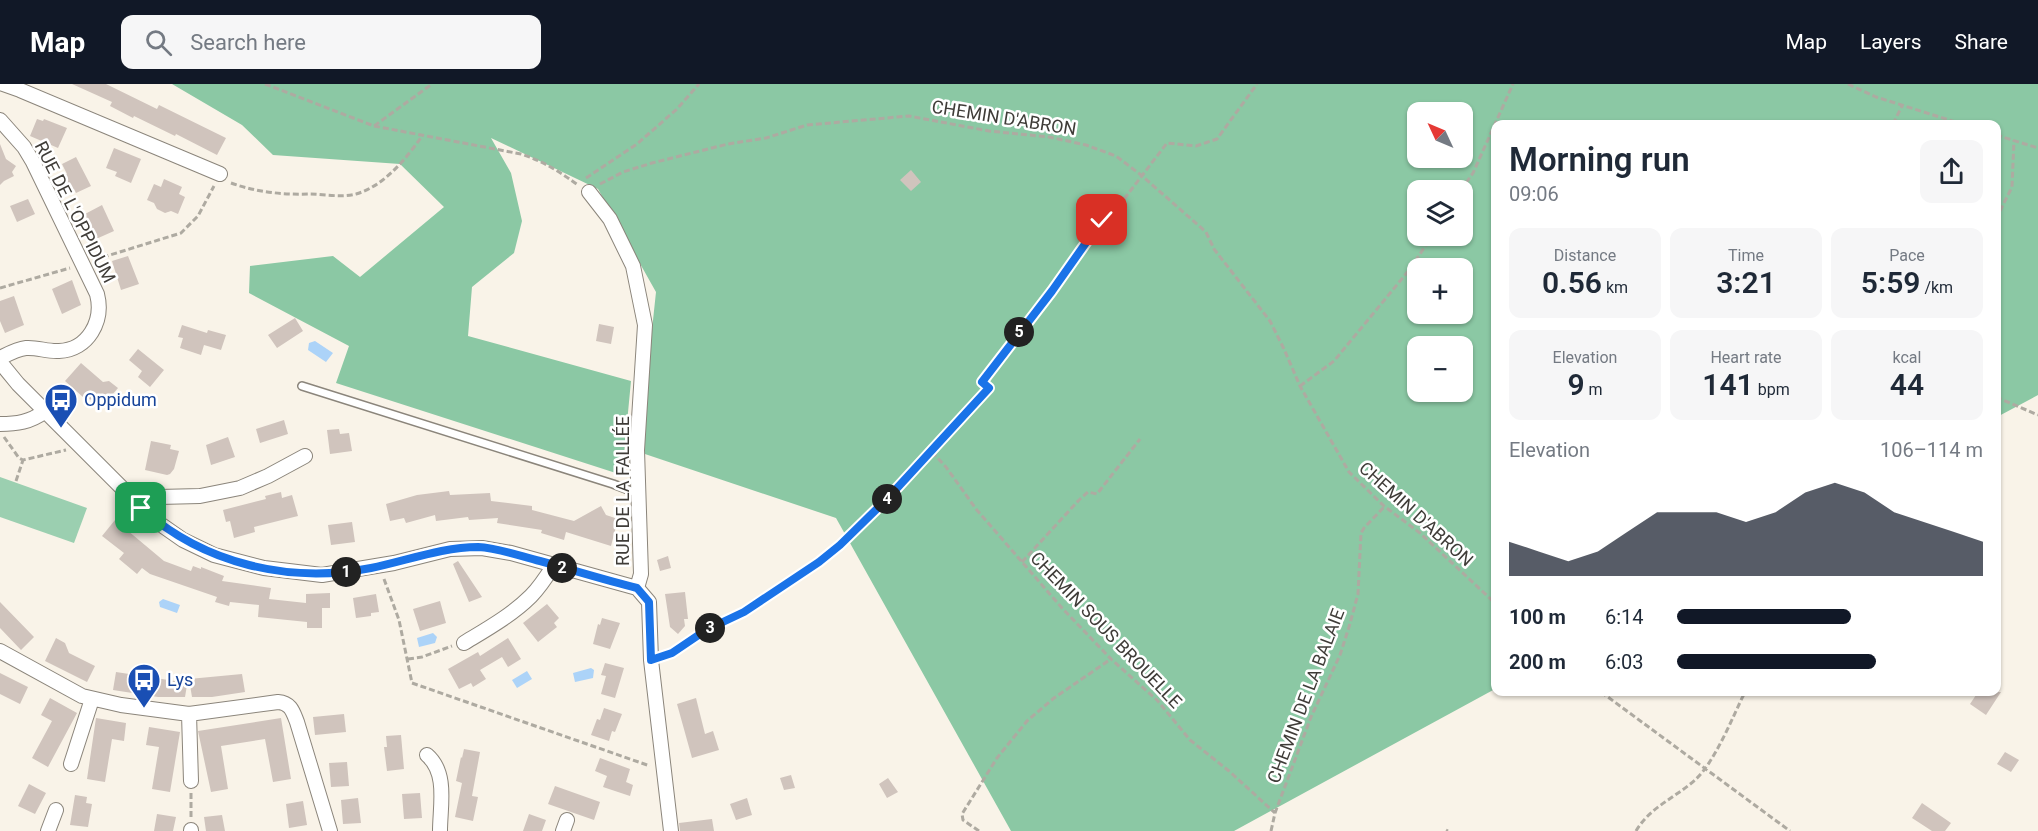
<!DOCTYPE html>
<meta charset="utf-8">
<style>
body{margin:0;font-family:Roboto,sans-serif;background:#f6f6f7;color:#1f2937;height:100vh;display:flex;flex-direction:column;font-size:22px;white-space:nowrap}
*{box-sizing:border-box;margin:0}
p{font-size:20px;color:#747a83}
.icon{flex:none;width:33px;height:33px;fill:none;stroke:currentColor;stroke-width:2;stroke-linecap:round;stroke-linejoin:round}
.map{position:relative;flex:1;overflow:hidden}
.sheet{position:absolute;left:1491px;top:36px;width:510px;height:576px;display:flex;flex-direction:column;background:#fff;border-radius:12px;box-shadow:0 2px 4px #0004}
.sheet>*{flex:none}
.needle{width:39px;rotate:314deg}
.tools{position:absolute;left:1407px;top:18px;display:grid;gap:12px}
.tools a{display:grid;place-items:center;width:66px;height:66px;border-radius:12px;background:#fff;box-shadow:0 2px 4px #0004;font-size:30px}
.pin{position:absolute;display:grid;place-items:center;width:51px;height:51px;color:#fff;margin:-26px;border-radius:12px;box-shadow:0 3px 9px #0006}
.km{position:absolute;width:30px;height:30px;margin:-15px;border-radius:50%;background:#222;color:#fff;font-size:16px;line-height:30px;text-align:center}
.round{display:grid;place-items:center;flex:none;width:63px;height:63px;border-radius:12px;background:#f6f6f7}
.headline{display:flex;align-items:center;justify-content:space-between;height:102px;padding:0 18px}
h1{font-size:33px;font-weight:600;line-height:45px}
.stats{display:grid;grid-template-columns:repeat(3,1fr);gap:9px;height:102px;padding:6px 18px}
.stats div{display:grid;align-content:center;border-radius:12px;background:#f6f6f7;text-align:center}
.stats b{font-size:30px;font-weight:600}
.stats small{font-size:16px;font-weight:400}
.stats p{font-size:16px}
.chart{height:168px;padding:12px 18px}
.chart p{display:flex;justify-content:space-between}
.chart svg{width:100%;height:108px;margin-top:6px;fill:#111827;opacity:.7}
ul{padding:0 18px;list-style:none;font-size:20px}
li{display:grid;grid-template-columns:96px 72px 1fr;align-items:center;height:45px}
li i{height:15px;border-radius:8px;background:#111827}
header{display:flex;align-items:center;gap:36px;box-sizing:border-box;height:84px;padding:0 30px;background:#111827;color:#fff}
header strong{font-size:28px}
nav{display:flex;gap:33px;margin-inline-start:auto;font-size:21px}
.search{width:420px;height:54px;background:#f6f6f7;display:flex;align-items:center;gap:15px;box-sizing:border-box;padding:0 21px;border-radius:12px;color:#747a83;font-size:22px}
.map>svg:first-child{display:block}
.green{fill:#9bcfb0}
.forest{fill:#8bc8a4;fill-rule:evenodd}
.water{fill:#acd3f8}
.building{fill:#d0c4bd}
.lines{fill:none;stroke-linecap:round;stroke-linejoin:round}
.service-casing{stroke:#8b857b;stroke-width:10}
.minor-casing{stroke:#8b857b;stroke-width:16}
.path{stroke:#aeaaa1;stroke-width:3;stroke-dasharray:6 3;stroke-linecap:butt}
.service{stroke:#fff;stroke-width:7}
.minor{stroke:#fff;stroke-width:14}
.route-casing{stroke:#fff;stroke-width:12}
.route{stroke:#1a73e8;stroke-width:8}
.labels{text-anchor:middle;stroke-width:5;stroke-linejoin:round;paint-order:stroke}
.street-label{font-size:18px;fill:#3f3c38;stroke:#fff}
.transit-label{font-size:18px;fill:#164399;stroke:#fff;text-anchor:start}
</style>
<header>
<strong>Map</strong>
<div class="search"><svg class="icon" aria-label="search" viewBox="0 0 24 24"><circle cx="10" cy="10" r="6"/><path d="M15 15l6 6"/></svg>Search here</div>
<nav><a>Map</a><a>Layers</a><a>Share</a></nav>
</header>
<div class="map">
<svg width="2038" height="747" viewBox="0 0 2038 747">
<rect width="100%" height="100%" fill="#f9f3e8"/>
<path class="green" d="M0 393 87 424 74 459 0 433Z"/>
<path class="forest" d="M172 0H2038V311L1997 333 1996 40H1496L1495 605 1234 747H1011L836 434 639 368 656 208 598 105 491 54 511 89 522 137 514 169 472 203 468 252 631 297 622 391 336 299 349 262 249 209 250 182 333 172 360 193 444 123 400 80 273 71 242 41ZM1418 28H1462V74H1418ZM1418 106H1462V152H1418ZM1418 184H1462V230H1418ZM1418 262H1462V308H1418Z"/>
<path class="water" d="M315 257 333 269 326 278 308 266 309 259Z
M163 515 180 521 177 529 160 523 159 518Z
M433 549 437 553 435 559 419 563 417 554Z
M591 584 594 586 593 594 575 598 573 589Z
M527 587 532 595 517 604 512 596Z"/>
<path class="building" d="M72 0H106L157 25 159 21 226 54 217 71 176 50 175 52 134 32 133 34 110 22 112 18Z
M37 35 43 37 44 35 67 44 58 64 30 52Z
M0 60 6 75 16 82 12 88 14 92 4 97 0 101Z
M114 64 141 75 131 99 115 92 117 88 106 84Z
M76 73 91 102 76 109 74 105 70 107 63 92 67 90 62 80Z
M911 86 921 98 911 107 900 96Z
M164 95 182 103 179 110 185 113 178 130 171 127 165 129 157 125 154 119 147 116 154 100 161 103Z
M28 115 35 130 17 138 10 122Z
M102 121 114 147 96 155 85 130Z
M128 172 139 200 121 206 112 177Z
M72 196 81 221 62 230 52 205Z
M14 212 24 241 5 249 0 237V217Z
M295 234 303 247 277 264 268 251Z
M599 240 614 243 611 260 596 257Z
M182 241 207 249 208 246 226 251 221 266 204 261 201 271 180 264 183 254 178 253Z
M138 265 164 286 150 303 138 293 142 287 129 276Z
M81 279 103 298 109 297 118 304 105 319 84 314 65 297Z
M284 336 288 350 260 359 256 345Z
M339 345 340 350 349 349 352 367 330 370 327 346Z
M228 353 235 373 211 381 206 361Z
M151 357 171 361 170 365 179 367 174 385 170 390 167 391 145 386Z
M449 407 450 411 490 409 491 417 532 422V426L574 437 601 422 606 431 618 435 611 462 566 448 564 456 541 449 542 446 497 439 498 434 469 436 468 433 436 437 435 431 406 439 404 434 390 437 386 420 417 411Z
M281 408 282 414 292 411 298 432 254 443 255 448 234 454 230 437 226 438 223 426 266 415 265 412Z
M115 436 164 477 191 487 193 482 201 485V483L224 492 222 497 271 504 269 515 306 519V510L330 509V524H322V544H307V538L258 533 259 521 230 518 229 522 215 518 217 513 150 490 142 484 137 490 119 475 124 469 102 452Z
M352 438 355 458 331 461 328 441Z
M668 472 671 484 660 487 657 476Z
M458 477 482 513 469 518 453 480Z
M685 508 688 535H684L685 542 678 550 670 543 665 510Z
M376 510 379 528 371 529V532L356 534 353 514Z
M440 517 446 539 420 547 413 525Z
M0 518 34 553 21 566 0 544Z
M547 520 559 534 554 539 557 543 538 558 523 539Z
M602 534 620 539 610 565 593 560 598 540 600 541Z
M56 554 65 559 69 569 95 582 87 598 45 577Z
M508 554 521 575 508 583 502 573 480 586 486 595 473 603 471 599 459 605 448 585 478 568 480 572Z
M605 579 624 584 615 614 601 610 606 592 601 591Z
M116 588 175 597V595H188L185 613H158L113 606Z
M0 589 28 603 20 620 0 610Z
M242 590 245 608 212 613H192L189 595Z
M1978 608H2001L1986 631 1970 620Z
M50 614 77 629 48 683 32 674 52 637 41 631Z
M696 614 705 650 713 647 719 666 692 674 677 620Z
M604 624 622 630 615 648 612 647 609 657 591 651 597 635 600 636Z
M344 630 346 648 315 651 313 633Z
M96 634 126 639 124 657 112 655 105 698 87 695Z
M281 634 291 695 273 698 265 655 221 662 228 705 211 708 198 647Z
M149 643 180 648 170 708 152 705 159 663 146 661Z
M401 651 404 685 387 687 384 663H387L386 652Z
M464 665 480 668 472 712 478 713 473 737 455 733 462 699 456 697 461 673 462 674Z
M2005 668 2019 676 2011 688 1997 680Z
M600 674 630 685 626 698 633 701 630 712 603 703 607 692 595 687Z
M347 678 349 702 331 703 329 679Z
M791 691 795 704 784 706 780 694Z
M888 694 898 708 887 714 879 700Z
M29 700 46 709 35 730 18 722Z
M555 702 600 718 594 736 548 720Z
M420 709 422 734 404 735 402 710Z
M75 711 87 713 86 719 92 720 88 743 70 741Z
M358 714 361 739 343 740 341 716Z
M747 714 752 731 736 736 730 720Z
M303 717 307 741 289 744 286 720Z
M1922 719 1951 739 1945 747H1932L1912 734Z
M157 730 176 733 173 747H154Z
M529 730 546 736 542 747H523Z
M222 731 225 747H206L204 733Z
M712 735 714 747H680L679 739Z"/>
<g class="lines">
<g class="service-casing">
<path id="service" d="M302 302 613 400 639 410"/>
</g>
<g class="minor-casing">
<path id="minor" d="M3 0 20 6 220 90
M0 36 24 63 33 78 97 210C104 237 88 266 59 267 48 268 37 263 26 264 17 265 8 270 0 274
M589 108 610 135 633 182 645 241 637 366 641 490 637 504
M0 278 18 300 153 435 183 456 214 471 264 484 322 491 394 479 450 465 482 464 511 469 637 504
M0 340C17 340 30 338 44 328
M141 424 159 413 200 412 240 404 268 392 305 372
M637 504 649 518 651 576 671 747
M464 559C487 545 512 531 531 512 540 503 547 492 554 481
M0 567 82 612 121 621 189 630 278 618C291 619 293 628 297 638L330 747
M189 630 191 697
M427 671C448 689 440 722 440 747
M71 680 92 615
M48 747 56 726
M191 747V746
M563 747 567 736"/>
</g>
<path class="path" d="M265 0 374 42 432 0
M1848 0 1876 13 1962 40
M1893 40 1902 22
M374 42 521 70C543 77 560 88 578 101
M1996 51 2038 64
M586 94 637 60 677 25 699 0
M231 99C256 108 283 111 309 110 324 110 341 114 356 110 384 102 406 75 422 52
M600 100 623 88 652 79 728 60 766 54 807 41 909 32 989 47 1049 53 1086 61 1116 72 1141 91 1206 148 1214 165 1270 237 1284 265 1300 302 1349 388 1384 422 1420 449 1496 520
M1461 106 1473 89 1513 0
M1996 135 2012 103 2014 56
M94 176 181 149 198 132 214 102
M0 204 70 184
M1300 302 1334 277 1410 185 1432 152
M1996 313 2038 331
M4 353 19 374 23 376 66 366
M932 368 946 383 976 425 1062 524 1111 575 1157 616 1190 656 1229 687 1275 729
M16 397 23 376
M1022 478 1079 416 1088 408 1097 410 1140 355
M384 495 399 536 412 599 650 682
M665 572 672 569 706 546 754 522 819 478 887 415 989 304 982 298 1052 207 1097 141 1118 123 1167 59 1196 62 1217 55 1257 0
M408 575 422 573 452 562
M1601 608 1790 747
M191 733V709
M1446 746 1448 747
M979 747 963 736 962 730 997 674 1027 637 1054 614 1111 575
M1271 747 1275 729 1311 633 1340 571 1349 543 1358 510 1361 449 1364 444 1384 423
M1636 747C1650 723 1675 714 1695 696 1715 678 1733 632 1745 608"/>
<use href="#service" class="service"/>
<use href="#minor" class="minor"/>
</g>
<g class="lines">
<g class="route-casing">
<path id="route" d="M141 424C204 480 289 500 371 484 406 477 442 463 478 463 499 464 520 472 540 477 573 486 605 496 637 504L649 518 651 576 672 569 706 546 744 528 819 478 840 461 887 415 989 304 982 298 1052 207 1102 136"/>
</g>
<use href="#route" class="route"/>
</g>
<defs>
<g id="bus-pin" transform="scale(1.725)"><path d="M0 17L-7.5 6A9.5 9.5 0 1 1 7.5 6Z" fill="#1a4fb4" stroke="#fff"/><path d="M-5-6H5V4H4V6H2V4H-2V6H-4V4H-5ZM-3.5-4V0h7V-4ZM-3.5 1.2v1.5H-2V1.2ZM2 1.2v1.5H3.5V1.2Z" fill="#fff"/></g>
</defs>
<g fill-rule="evenodd">
<use href="#bus-pin" x="61" y="316"/>
<use href="#bus-pin" x="144" y="596"/>
</g>
<g class="labels">
<g class="street-label">
<text transform="translate(1004 34) rotate(9)" y="6">CHEMIN D'ABRON</text>
<text transform="translate(75 128) rotate(63)" y="6">RUE DE L'OPPIDUM</text>
<text transform="translate(623 407) rotate(-90)" y="6">RUE DE LA FALLÉE</text>
<text transform="translate(1416 430) rotate(42)" y="6">CHEMIN D'ABRON</text>
<text transform="translate(1106 546) rotate(46)" y="6">CHEMIN SOUS BROUELLE</text>
<text transform="translate(1306 612) rotate(-69)" y="6">CHEMIN DE LA BALAIE</text>
</g>
<g class="transit-label">
<text x="84" y="322">Oppidum</text>
<text x="167" y="602">Lys</text>
</g>
</g>
</svg>
<div class="tools">
<a><svg class="needle" viewBox="-14 -14 28 28"><path d="M0-13l5 13h-10z" fill="#e53935"/><path d="M0 13l5-13h-10z" fill="#747a83"/></svg></a>
<a><svg class="icon" aria-label="layers" viewBox="0 0 24 24"><path d="M12 4l9 5-9 5-9-5zM3 14l9 5 9-5"/></svg></a>
<a>+</a>
<a>−</a>
</div>
<div class="pin" style="left:141px;top:424px;background:#1e9e55"><svg class="icon" aria-label="arrive" viewBox="0 0 24 24"><path d="M6 21V4h12l-3 4 3 4H6"/></svg></div>
<div class="pin" style="left:1102px;top:136px;background:#d93025"><svg class="icon" aria-label="check" viewBox="0 0 24 24"><path d="M5 12l5 5 9-10"/></svg></div>
<b class="km" style="left:346px;top:488px">1</b>
<b class="km" style="left:562px;top:484px">2</b>
<b class="km" style="left:710px;top:544px">3</b>
<b class="km" style="left:887px;top:415px">4</b>
<b class="km" style="left:1019px;top:248px">5</b>
<section class="sheet">
<div class="headline"><div><h1>Morning run</h1><p>09:06</p></div><a class="round"><svg class="icon" aria-label="share" viewBox="0 0 24 24"><path d="M12 15V3M7 8l5-5 5 5M5 13v7h14v-7"/></svg></a></div>
<div class="stats">
<div><p>Distance</p><b>0.56<small> km</small></b></div>
<div><p>Time</p><b>3:21</b></div>
<div><p>Pace</p><b>5:59<small> /km</small></b></div>
</div>
<div class="stats">
<div><p>Elevation</p><b>9<small> m</small></b></div>
<div><p>Heart rate</p><b>141<small> bpm</small></b></div>
<div><p>kcal</p><b>44</b></div>
</div>
<div class="chart"><p><span>Elevation</span>106–114 m</p>
<svg viewBox="0 0 160 44" preserveAspectRatio="none"><path d="M0 44V30L10 34L20 38L30 34L40 26L50 18L60 18L70 18L80 22L90 18L100 10L110 6L120 10L130 18L140 22L150 26L160 30V44z"/></svg>
</div>
<ul>
<li><b>100 m</b>6:14<i style="width:57%"></i></li>
<li><b>200 m</b>6:03<i style="width:65%"></i></li>
</ul>
</section>
</div>
